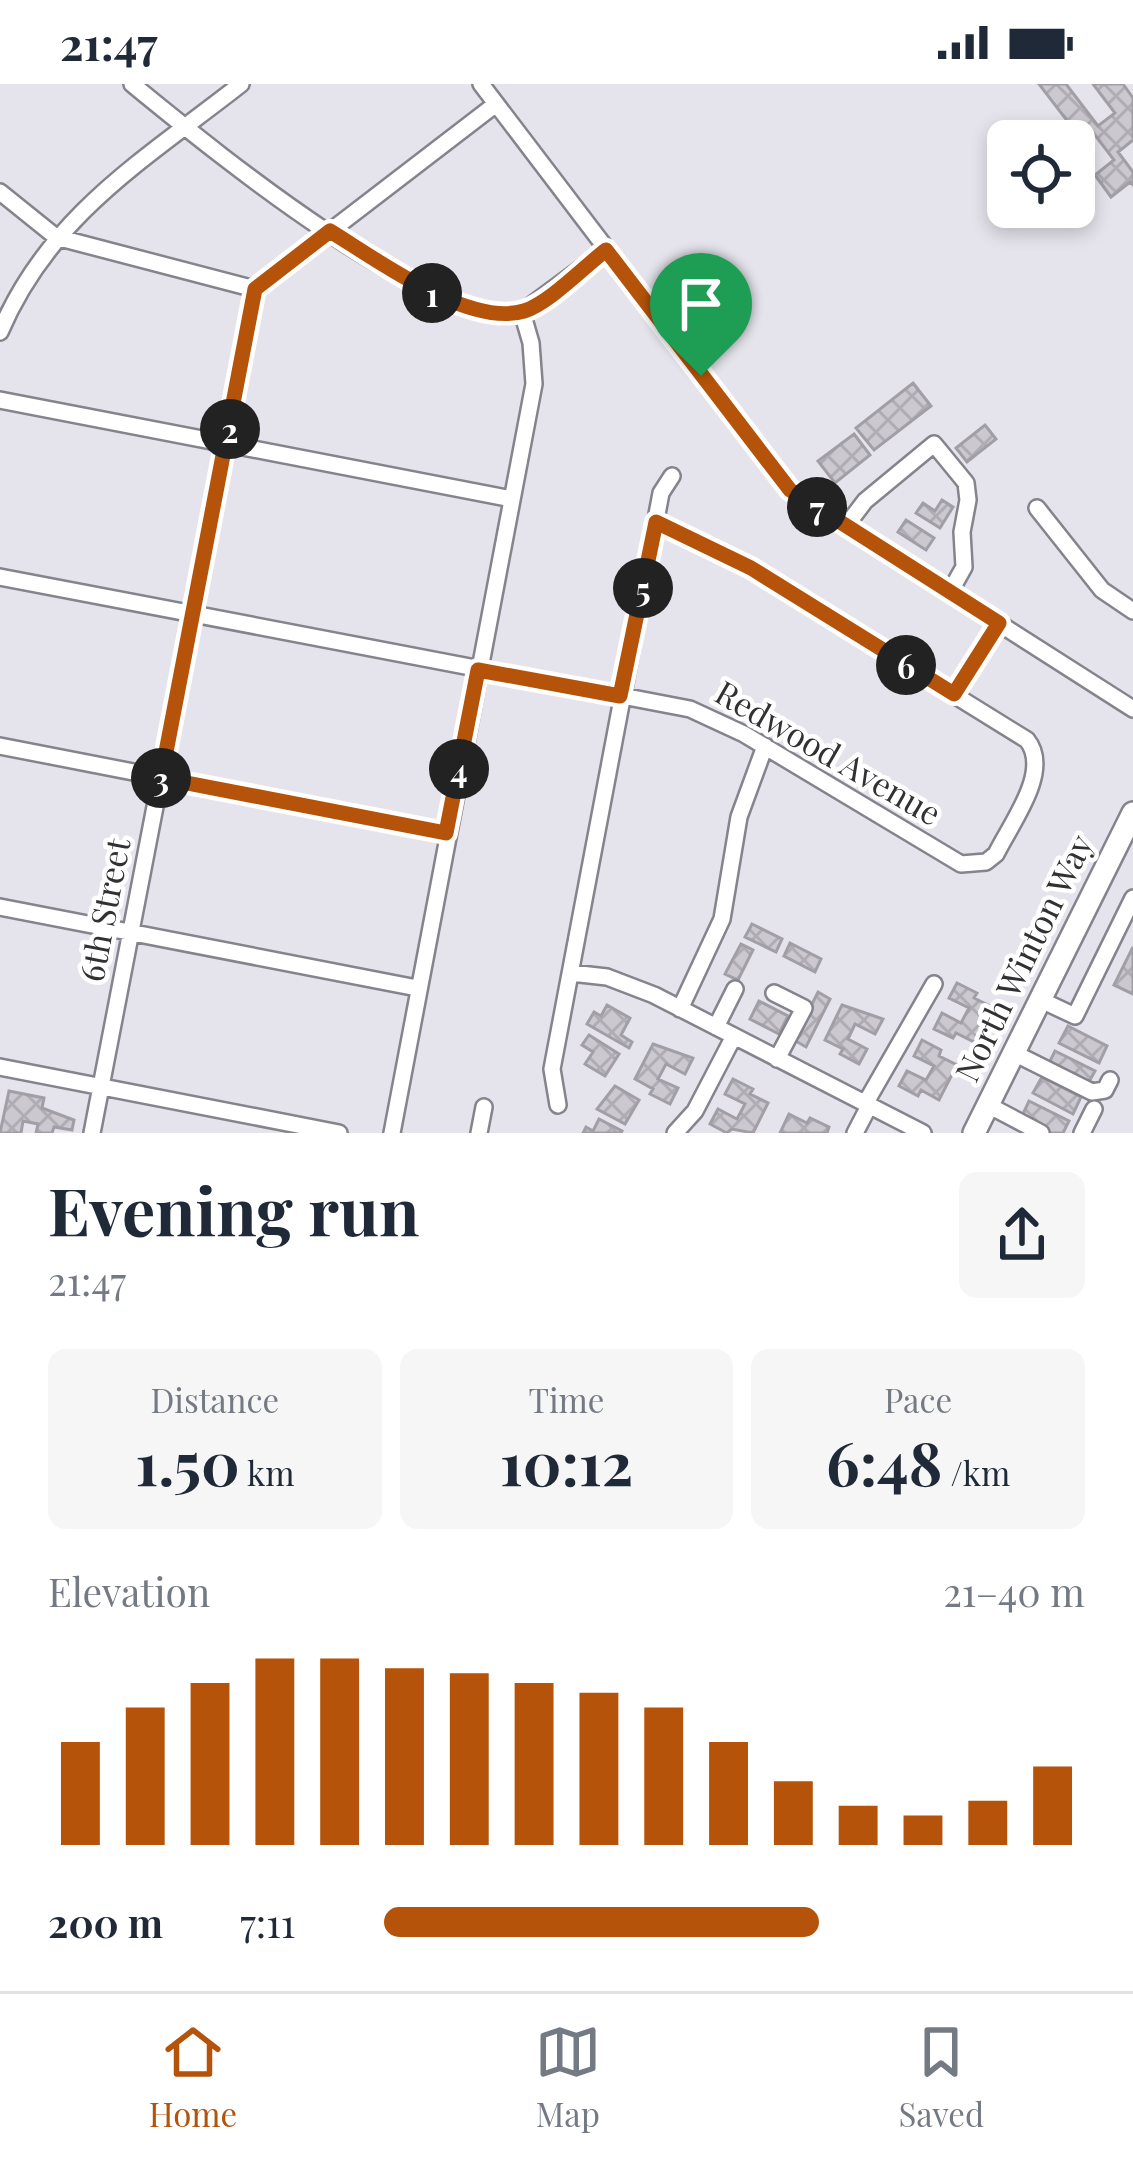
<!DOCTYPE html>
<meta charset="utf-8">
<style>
body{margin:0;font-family:"Playfair Display",serif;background:#f6f6f7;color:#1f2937;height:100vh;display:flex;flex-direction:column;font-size:45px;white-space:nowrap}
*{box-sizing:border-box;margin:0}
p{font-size:39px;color:#747a83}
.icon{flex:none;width:66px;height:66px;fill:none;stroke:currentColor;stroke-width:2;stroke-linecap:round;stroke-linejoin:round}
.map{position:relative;height:1049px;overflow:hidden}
.sheet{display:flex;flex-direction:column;background:#fff;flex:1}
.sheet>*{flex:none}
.controls{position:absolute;left:987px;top:36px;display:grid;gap:24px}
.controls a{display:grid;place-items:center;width:108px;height:108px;border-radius:18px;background:#fff;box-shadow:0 6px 18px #0003;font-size:60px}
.pin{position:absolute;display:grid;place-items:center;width:102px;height:102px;color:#fff;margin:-123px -51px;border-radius:50% 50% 50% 0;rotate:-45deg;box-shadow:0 0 12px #0007}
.pin .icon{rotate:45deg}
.km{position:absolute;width:60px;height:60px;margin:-30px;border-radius:50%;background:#222;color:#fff;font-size:33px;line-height:60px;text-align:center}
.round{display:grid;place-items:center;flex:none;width:126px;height:126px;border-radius:18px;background:#f6f6f7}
.summary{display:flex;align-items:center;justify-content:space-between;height:204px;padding:0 48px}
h1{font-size:66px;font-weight:700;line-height:90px}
.metrics{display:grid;grid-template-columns:repeat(3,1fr);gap:18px;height:204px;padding:12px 48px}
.metrics div{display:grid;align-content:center;border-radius:18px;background:#f6f6f7;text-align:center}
.metrics b{font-size:60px;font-weight:700}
.metrics small{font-size:33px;font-weight:400}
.metrics p{font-size:33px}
.chart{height:336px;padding:24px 48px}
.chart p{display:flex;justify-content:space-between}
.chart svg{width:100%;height:216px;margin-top:12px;stroke:#b45309;stroke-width:6}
ul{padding:0 48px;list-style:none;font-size:39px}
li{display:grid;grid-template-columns:192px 144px 1fr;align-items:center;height:90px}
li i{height:30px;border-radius:15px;background:#b45309}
.status{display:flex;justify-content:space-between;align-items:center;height:84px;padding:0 60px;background:#fff;direction:ltr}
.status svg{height:33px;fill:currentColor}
.tabs{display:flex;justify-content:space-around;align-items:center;height:168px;border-top:3px solid #e0e1e3;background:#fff;font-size:33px;color:#747a83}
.tabs a{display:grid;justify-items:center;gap:6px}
.tabs .selected{color:#b45309}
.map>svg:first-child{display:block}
.building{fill:url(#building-cross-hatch);stroke:#a29ea6;stroke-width:3}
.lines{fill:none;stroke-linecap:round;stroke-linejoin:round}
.minor-casing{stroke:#85838b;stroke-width:20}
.major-casing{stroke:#85838b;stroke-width:26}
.minor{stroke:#fff;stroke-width:15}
.major{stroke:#fff;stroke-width:21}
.route-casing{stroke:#fff;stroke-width:24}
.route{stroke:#b45309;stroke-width:15}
.labels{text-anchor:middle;stroke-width:9;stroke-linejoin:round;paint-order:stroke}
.street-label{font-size:33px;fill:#313033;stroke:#fff}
</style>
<div class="status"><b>21:47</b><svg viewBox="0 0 49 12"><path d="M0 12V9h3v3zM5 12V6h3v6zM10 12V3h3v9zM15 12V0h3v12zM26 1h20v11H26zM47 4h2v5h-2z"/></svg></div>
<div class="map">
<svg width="1133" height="1049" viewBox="0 0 1133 1049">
<defs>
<pattern id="building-cross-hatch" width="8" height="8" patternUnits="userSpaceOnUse" patternTransform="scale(3)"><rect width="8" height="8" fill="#ccc8d0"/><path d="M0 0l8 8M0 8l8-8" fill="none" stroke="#b0acb3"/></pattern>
</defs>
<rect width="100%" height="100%" fill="#e5e4ec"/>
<path class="building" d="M1039 0H1066L1098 42 1115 29 1093 0H1123L1133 14V56L1118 68 1133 88V101L1130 98 1111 113 1095 91 1114 76 1092 47 1081 55Z
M913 299 931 322 874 366 856 344Z
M985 341 996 355 967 378 956 364Z
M854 350 870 371 835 399 818 377Z
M942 416 953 423 940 444 916 429 923 419 935 427Z
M906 436 934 454 926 466 898 448Z
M752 840 782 855 776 868 745 853Z
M790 859 821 875 815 888 784 872Z
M741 860 753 866 738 896 725 890Z
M1133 863V910L1114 901Z
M957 899 977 909 974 914 992 923 974 958 956 949 953 954 934 945 942 929 961 939 969 924 949 914Z
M818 908 830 915 806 963 794 956Z
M759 917 788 932 779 950 750 935Z
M607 921 630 934 621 951 632 958 629 964 587 940 594 928 601 932Z
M842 921 883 935 875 950 855 940 848 955 867 965 859 980 840 970 843 965 825 956Z
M1068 942 1107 962 1099 979 1059 959Z
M589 951 619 970 605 992 585 980 593 968 582 961Z
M922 956 941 966 939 972 957 981 939 1016 921 1006 918 1012 899 1002 907 987 926 996 934 982 914 972Z
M653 960 693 974 685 990 666 980 658 995 678 1004 670 1020 650 1010 653 1005 635 995Z
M1055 967 1095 987 1086 1003 1047 983Z
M1042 993 1081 1013 1073 1030 1033 1009Z
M733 995 753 1005 750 1010 768 1019 753 1049 732 1045 727 1049 710 1040 718 1025 737 1035 745 1020 725 1010Z
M615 1002 639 1016 625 1040 597 1025Z
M9 1007 44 1014 42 1024 74 1036 72 1046 54 1043 52 1049H36L38 1040 23 1037 21 1049H0Z
M1029 1017 1069 1037 1063 1049H1051L1021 1034Z
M789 1030 807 1039 810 1034 829 1043 827 1049H780Z
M599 1035 622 1047 621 1049H583L586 1043 593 1047Z"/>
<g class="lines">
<g class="minor-casing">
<path id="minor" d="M132 0C208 62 426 243 522 228L606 166
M481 0 790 406 1133 625
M0 108 56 153 255 205
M0 248C50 131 144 76 241 0
M0 316 512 415
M1037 424 1102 506 1133 527
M846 442 865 417 934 360 966 399 968 416 962 448 964 483 950 508
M0 493 690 625 744 650 961 780 986 778 996 770C1011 739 1052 687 1027 656L751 485 656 438
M954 611 999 539
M0 662 446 749
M0 823 417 904
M571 889 607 893 654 911 923 1049
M774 909 804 924 777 975
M1041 916 1075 932 1133 814
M680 925 722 835 739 733 765 662
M716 943 735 905
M1014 969 1092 1008 1105 1006 1110 996
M0 983 339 1049
M865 1020 934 900
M558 1021 552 985 661 409 672 392
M988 1021 1041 1049
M92 1049 255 205 496 20
M392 1049 534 300 531 259 522 228
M479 1049 484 1023
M675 1049 695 1027 734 952
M855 1049 869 1022
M1082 1049 1094 1025"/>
</g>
<g class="major-casing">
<path id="major" d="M974 1049 1133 729"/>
</g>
<use href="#minor" class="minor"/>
<use href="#major" class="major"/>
</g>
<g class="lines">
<g class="route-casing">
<path id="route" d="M330 147C376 175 469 244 524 227 548 220 585 182 606 166L790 406 999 539 954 610 751 484 656 438 620 612 478 586 446 749 161 694 255 205Z"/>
</g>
<use href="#route" class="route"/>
</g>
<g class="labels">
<g class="street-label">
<text transform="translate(828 669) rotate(30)" y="12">Redwood Avenue</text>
<text transform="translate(105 826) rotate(-79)" y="12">6th Street</text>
<text transform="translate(1024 874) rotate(-64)" y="12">North Winton Way</text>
</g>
</g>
</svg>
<div class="controls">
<a><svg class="icon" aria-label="locate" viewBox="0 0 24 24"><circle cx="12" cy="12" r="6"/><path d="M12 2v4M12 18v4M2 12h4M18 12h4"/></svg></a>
</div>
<div class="pin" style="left:701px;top:292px;background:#1e9e55"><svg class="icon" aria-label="arrive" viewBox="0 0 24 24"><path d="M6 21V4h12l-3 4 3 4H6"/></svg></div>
<b class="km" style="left:432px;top:209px">1</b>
<b class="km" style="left:230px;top:345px">2</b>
<b class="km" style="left:161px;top:694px">3</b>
<b class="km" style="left:459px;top:685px">4</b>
<b class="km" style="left:643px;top:504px">5</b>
<b class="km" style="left:906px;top:581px">6</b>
<b class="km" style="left:817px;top:423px">7</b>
</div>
<section class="sheet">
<div class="summary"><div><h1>Evening run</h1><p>21:47</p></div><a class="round"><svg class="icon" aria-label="share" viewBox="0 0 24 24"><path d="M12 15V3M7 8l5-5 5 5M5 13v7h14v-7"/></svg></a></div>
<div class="metrics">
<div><p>Distance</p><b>1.50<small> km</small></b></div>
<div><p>Time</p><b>10:12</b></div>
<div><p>Pace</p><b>6:48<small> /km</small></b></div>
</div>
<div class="chart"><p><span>Elevation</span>21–40 m</p>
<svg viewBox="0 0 160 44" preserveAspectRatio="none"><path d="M5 44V23M15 44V16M25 44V11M35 44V6M45 44V6M55 44V8M65 44V9M75 44V11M85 44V13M95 44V16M105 44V23M115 44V31M125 44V36M135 44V38M145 44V35M155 44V28"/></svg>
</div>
<ul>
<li><b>200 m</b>7:11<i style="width:62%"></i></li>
</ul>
</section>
<nav class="tabs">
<a class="selected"><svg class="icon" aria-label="home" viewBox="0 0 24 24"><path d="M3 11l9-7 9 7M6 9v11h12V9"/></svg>Home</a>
<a><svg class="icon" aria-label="map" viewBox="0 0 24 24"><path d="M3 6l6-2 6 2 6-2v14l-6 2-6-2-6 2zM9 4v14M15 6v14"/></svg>Map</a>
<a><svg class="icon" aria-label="saved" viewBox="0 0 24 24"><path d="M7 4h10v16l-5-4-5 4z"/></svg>Saved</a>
</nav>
